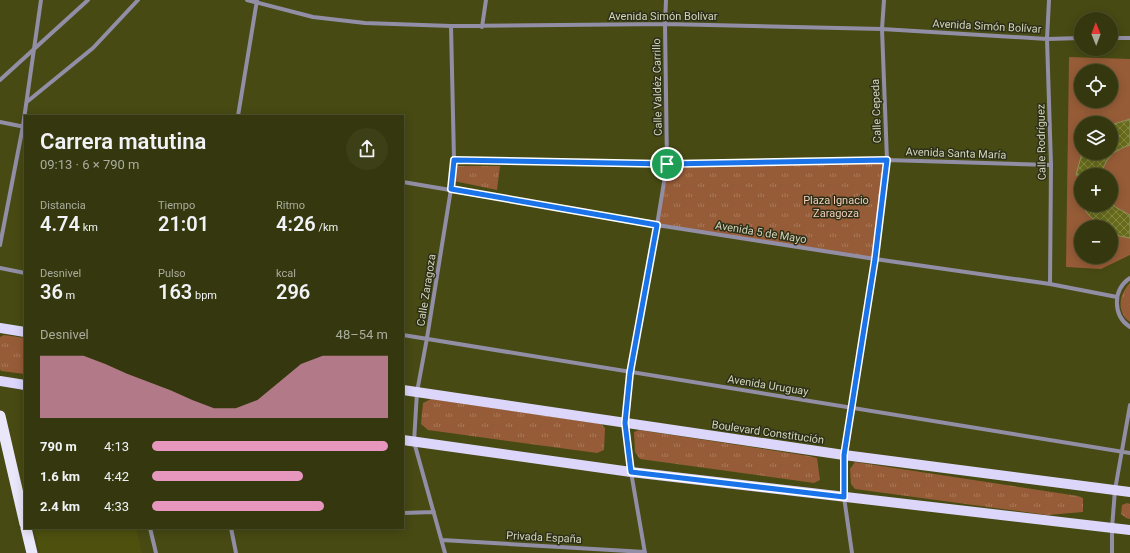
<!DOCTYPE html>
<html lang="es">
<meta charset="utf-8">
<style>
body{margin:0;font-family:Roboto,sans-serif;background:#3d3f17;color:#f1f3f6;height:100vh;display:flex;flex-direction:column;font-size:15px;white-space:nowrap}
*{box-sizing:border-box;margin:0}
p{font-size:13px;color:#aaac9e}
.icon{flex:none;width:22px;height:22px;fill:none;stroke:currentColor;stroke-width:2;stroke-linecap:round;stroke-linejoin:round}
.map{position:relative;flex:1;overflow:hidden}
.side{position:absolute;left:24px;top:115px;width:380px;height:414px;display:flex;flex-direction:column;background:#35380e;border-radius:0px;box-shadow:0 2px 10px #0003,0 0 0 1px #4f522e}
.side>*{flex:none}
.needle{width:26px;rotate:359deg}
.buttons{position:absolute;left:1074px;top:12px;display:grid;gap:8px}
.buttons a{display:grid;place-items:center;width:44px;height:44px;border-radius:50%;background:#35380e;box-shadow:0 2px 10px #0003,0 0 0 1px #4f522e;font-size:20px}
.pin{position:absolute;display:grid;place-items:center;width:34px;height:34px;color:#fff;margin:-17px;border:2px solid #fff;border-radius:50%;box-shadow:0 1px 4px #0007}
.round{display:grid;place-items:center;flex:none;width:42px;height:42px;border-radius:21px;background:#3d3f17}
.head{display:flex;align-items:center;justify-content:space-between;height:68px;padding:0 16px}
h1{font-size:22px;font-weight:600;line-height:30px}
.figures{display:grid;grid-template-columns:repeat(3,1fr);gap:6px;height:68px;padding:4px 16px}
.figures div{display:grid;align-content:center}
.figures b{font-size:20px;font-weight:600}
.figures small{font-size:11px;font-weight:400}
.figures p{font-size:11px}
.chart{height:112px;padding:8px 16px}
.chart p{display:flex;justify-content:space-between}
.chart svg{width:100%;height:72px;margin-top:4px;fill:#e797bd;opacity:.7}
ul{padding:0 16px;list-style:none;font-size:13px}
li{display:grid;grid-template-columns:64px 48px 1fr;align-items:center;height:30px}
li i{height:10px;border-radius:5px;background:#e797bd}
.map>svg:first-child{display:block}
.built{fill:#4e510e}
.park{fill:url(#park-tufts)}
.pitch{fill:#965c37;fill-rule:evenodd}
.building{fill:url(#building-cross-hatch);stroke:#8f935d}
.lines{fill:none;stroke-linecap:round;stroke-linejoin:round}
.minor{stroke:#928ea5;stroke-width:4}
.primary{stroke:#dcd6fb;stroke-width:10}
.trunk{stroke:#eae7fa;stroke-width:11}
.route-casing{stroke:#fff;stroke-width:8}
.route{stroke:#1a73e8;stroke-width:5}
.labels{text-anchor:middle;stroke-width:3;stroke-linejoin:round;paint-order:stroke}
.street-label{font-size:11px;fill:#d2d5b9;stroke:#2d2f18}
.park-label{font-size:11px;fill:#f4ceb8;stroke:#2d2f18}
</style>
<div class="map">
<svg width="1130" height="553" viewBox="0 0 1130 553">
<defs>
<pattern id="park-tufts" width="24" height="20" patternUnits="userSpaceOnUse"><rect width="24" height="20" fill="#965c37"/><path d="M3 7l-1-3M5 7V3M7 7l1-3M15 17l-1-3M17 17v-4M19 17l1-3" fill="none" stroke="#a87a5b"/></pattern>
<pattern id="building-cross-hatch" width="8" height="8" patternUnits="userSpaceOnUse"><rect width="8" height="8" fill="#676b1a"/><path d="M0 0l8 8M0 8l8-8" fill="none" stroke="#838644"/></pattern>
</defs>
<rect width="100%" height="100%" fill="#474a13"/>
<path class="built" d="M34 528H136L142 553H40Z"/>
<path class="park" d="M887 160 875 259 658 224 667 164Z
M457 166H500L497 190 454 181Z
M1130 283V322C1116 312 1119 294 1130 283Z
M4 335 25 338V374L1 371 0 369V337Z
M431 399 601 424 605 428 604 450 597 453 428 430 421 424 423 403Z
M639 430 809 456 817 458 820 480 814 483 640 459 635 452 634 432Z
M855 462 1078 496 1083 498V512L1047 515 855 489 851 484 850 469Z
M1127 503 1130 504V519L1126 518 1121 514 1122 505Z"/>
<path class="pitch" d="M1069 57 1130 59V255L1101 269 1066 267ZM1081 71H1111V101H1081ZM1081 123H1111V153H1081ZM1081 175H1111V205H1081ZM1081 227H1111V257H1081Z"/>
<path class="building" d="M1130 119V145L1124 147 1113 153 1107 160 1102 170V175H1076L1082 153H1111V125Z
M1083 205H1113L1117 208 1130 215V238L1120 236 1111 232V227H1101L1087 213Z"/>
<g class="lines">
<path class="minor" d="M247 0 313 17 365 23 451 26 665 24 882 29 1047 39 1081 38
M1049 0 1047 39 1051 165 1050 284
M482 27 486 0
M1111 38H1130
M0 80 88 0
M28 101 93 48 138 0
M238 116 257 0
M0 122 25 127
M454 160 667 164 887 160 1051 165
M403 182 657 225 875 259 1050 284 1117 297
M0 245 23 126 41 0
M0 268 25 273
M1130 278C1112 290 1113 316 1130 327
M403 335 1130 453
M403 513 434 512
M150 528 156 553
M231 528 236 553
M442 540 645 552
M445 553 414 442 417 392 427 338 451 189 454 160 451 26
M645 553 631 472 625 423 630 373 657 225 667 164 665 24 666 0
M852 553 844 497V455L875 259 887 160 882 29 884 0
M1112 553V528L1115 490 1130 405"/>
<path class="primary" d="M0 328 25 332
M0 381 25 385
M403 390 844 455 1130 492
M403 440 631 472 1130 530"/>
<path class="trunk" d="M0 416 25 524
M26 528 32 553"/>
</g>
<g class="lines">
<g class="route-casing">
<path id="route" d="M454 160 667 164 887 160 875 259 844 455V497L631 472 625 423 630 373 657 225 451 189Z"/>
</g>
<use href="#route" class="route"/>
</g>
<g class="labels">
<g class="street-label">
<text x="663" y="20">Avenida Simón Bolívar</text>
<text transform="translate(987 26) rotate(3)" y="4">Avenida Simón Bolívar</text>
<text transform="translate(657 87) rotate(-91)" y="4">Calle Valdéz Carrillo</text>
<text transform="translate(876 111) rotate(-92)" y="4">Calle Cepeda</text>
<text transform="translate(1041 142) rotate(-91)" y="4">Calle Rodríguez</text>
<text transform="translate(956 153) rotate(2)" y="4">Avenida Santa María</text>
<text transform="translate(761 232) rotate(9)" y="4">Avenida 5 de Mayo</text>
<text transform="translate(426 290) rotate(-81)" y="4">Calle Zaragoza</text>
<text transform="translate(768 385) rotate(9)" y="4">Avenida Uruguay</text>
<text transform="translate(768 432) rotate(8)" y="4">Boulevard Constitución</text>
<text transform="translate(544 537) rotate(3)" y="4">Privada España</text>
</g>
<g class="park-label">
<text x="836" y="204">Plaza Ignacio<tspan x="836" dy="13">Zaragoza</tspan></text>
</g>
</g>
</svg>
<div class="buttons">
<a><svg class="needle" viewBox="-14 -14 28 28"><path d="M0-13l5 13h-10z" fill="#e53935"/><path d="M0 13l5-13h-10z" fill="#aaac9e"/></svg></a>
<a><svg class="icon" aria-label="locate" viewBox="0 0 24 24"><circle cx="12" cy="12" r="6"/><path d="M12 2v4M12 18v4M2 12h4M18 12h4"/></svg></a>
<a><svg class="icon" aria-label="layers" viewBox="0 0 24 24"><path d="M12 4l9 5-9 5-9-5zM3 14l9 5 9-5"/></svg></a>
<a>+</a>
<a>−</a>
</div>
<div class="pin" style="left:667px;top:164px;background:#1e9e55"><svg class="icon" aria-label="arrive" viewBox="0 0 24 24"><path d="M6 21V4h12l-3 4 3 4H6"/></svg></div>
<section class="side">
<div class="head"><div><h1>Carrera matutina</h1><p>09:13 · 6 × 790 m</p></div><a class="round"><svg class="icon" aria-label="share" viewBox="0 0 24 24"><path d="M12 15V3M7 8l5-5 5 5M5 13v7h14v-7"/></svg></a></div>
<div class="figures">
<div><p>Distancia</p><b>4.74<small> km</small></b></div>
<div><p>Tiempo</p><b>21:01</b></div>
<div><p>Ritmo</p><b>4:26<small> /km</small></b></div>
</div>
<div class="figures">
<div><p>Desnivel</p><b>36<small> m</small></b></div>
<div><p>Pulso</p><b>163<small> bpm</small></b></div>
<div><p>kcal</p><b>296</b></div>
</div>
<div class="chart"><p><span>Desnivel</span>48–54 m</p>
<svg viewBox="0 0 160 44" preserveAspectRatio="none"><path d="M0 44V6L10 6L20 6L30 11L40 17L50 22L60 27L70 33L80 38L90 38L100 33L110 22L120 11L130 6L140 6L150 6L160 6V44z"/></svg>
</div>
<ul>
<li><b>790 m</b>4:13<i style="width:100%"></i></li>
<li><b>1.6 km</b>4:42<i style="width:64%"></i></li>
<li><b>2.4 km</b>4:33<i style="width:73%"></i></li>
</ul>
</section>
</div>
